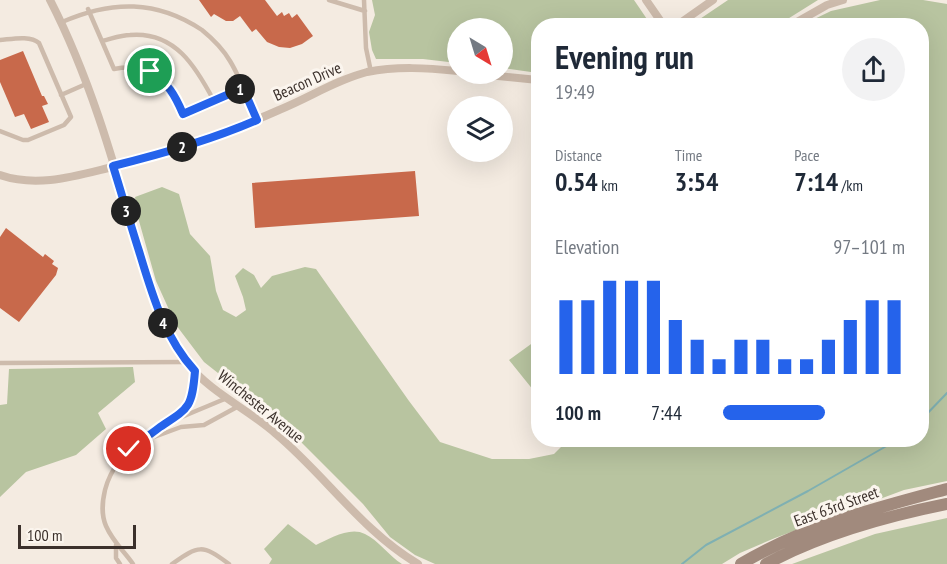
<!DOCTYPE html>
<meta charset="utf-8">
<style>
body{margin:0;font-family:"PT Sans Narrow",sans-serif;background:#f2f2f3;color:#1f2937;height:100vh;display:flex;flex-direction:column;font-size:22px;white-space:nowrap}
*{box-sizing:border-box;margin:0}
p{font-size:20px;color:#747a83}
.icon{flex:none;width:33px;height:33px;fill:none;stroke:currentColor;stroke-width:2;stroke-linecap:round;stroke-linejoin:round}
.map{position:relative;flex:1;overflow:hidden}
.drawer{position:absolute;left:531px;top:18px;width:398px;height:429px;display:flex;flex-direction:column;background:#fff;border-radius:24px;box-shadow:0 6px 24px #0002}
.drawer>*{flex:none}
.needle{width:39px;rotate:142deg}
.controls{position:absolute;left:447px;top:18px;display:grid;gap:12px}
.controls a{display:grid;place-items:center;width:66px;height:66px;border-radius:50%;background:#fff;box-shadow:0 6px 24px #0002;font-size:30px}
.scale{position:absolute;left:18px;bottom:15px;width:118px;box-sizing:border-box;padding-left:6px;border:3px solid #3b302b;border-top:0;font-size:16px;line-height:21px;white-space:nowrap;color:#3b302b;-webkit-text-stroke:4px #fbf5ee;paint-order:stroke}
.pin{position:absolute;display:grid;place-items:center;width:51px;height:51px;color:#fff;margin:-26px;border:3px solid #fff;border-radius:50%;box-shadow:0 2px 6px #0007}
.km{position:absolute;width:30px;height:30px;margin:-15px;border-radius:50%;background:#222;color:#fff;font-size:16px;line-height:30px;text-align:center}
.round{display:grid;place-items:center;flex:none;width:63px;height:63px;border-radius:32px;background:#f2f2f3}
.head{display:flex;align-items:center;justify-content:space-between;height:102px;padding:0 24px}
h1{font-size:33px;font-weight:700;line-height:45px}
.stats{display:grid;grid-template-columns:repeat(3,1fr);gap:9px;height:102px;padding:6px 24px}
.stats div{display:grid;align-content:center}
.stats b{font-size:26px;font-weight:700}
.stats small{font-size:16px;font-weight:400}
.stats p{font-size:16px}
.chart{height:168px;padding:12px 24px}
.chart p{display:flex;justify-content:space-between}
.chart svg{width:100%;height:108px;margin-top:6px;stroke:#2563eb;stroke-width:6}
ul{padding:0 24px;list-style:none;font-size:20px}
li{display:grid;grid-template-columns:96px 72px 1fr;align-items:center;height:45px}
li i{height:15px;border-radius:8px;background:#2563eb}
.map>svg:first-child{display:block}
.green{fill:#b8c4a0}
.lines{fill:none;stroke-linecap:round;stroke-linejoin:round}
.stream{stroke:#7fb0b2;stroke-width:2}
.building{fill:#c8694b}
.lane{stroke:#cdbbac;stroke-width:4.5}
.street{stroke:#cdbbac;stroke-width:8}
.secondary{stroke:#a18a7d;stroke-width:12}
.route-casing{stroke:#fff;stroke-width:12}
.route{stroke:#2563eb;stroke-width:8}
.labels{text-anchor:middle;stroke-width:6;stroke-linejoin:round;paint-order:stroke}
.street-label{font-size:16px;fill:#3b302b;stroke:#fbf5ee}
</style>
<div class="map">
<svg width="947" height="564" viewBox="0 0 947 564">
<rect width="100%" height="100%" fill="#f4ebe1"/>
<path class="green" d="M372 0H634L651 25 538 26V73L503 68 502 28H458L457 63 423 59H376L372 50 369 32 375 15Z
M728 0H818L778 25H691Z
M880 0H923L947 4V481L904 490 775 538 740 553 722 564H435L415 555 390 537 363 504 285 426 204 362 176 325 156 281 139 221 135 197 162 187 179 194 190 234 210 256 216 291 223 310 236 317 246 310 243 297 235 276 243 268 254 275 261 288 272 276 305 267 316 269 409 401 440 442 492 459H529L554 454 562 446 565 440H921V26L802 25 831 11Z
M538 339V396L509 360Z
M133 367 135 382 98 413 106 429 76 455 26 472 0 497V405L7 404 9 369Z
M947 518V564H792L875 534Z
M288 524 316 545C329 539 350 526 365 534 378 540 389 556 402 564H269L272 559 264 549Z"/>
<g class="lines">
<path class="stream" d="M921 420 947 393
M682 564 706 545 808 491 897 440"/>
</g>
<path class="building" d="M199 0H265L277 16 282 12 284 16 289 13 292 18 297 14 313 36 302 44 290 48 279 47 267 42 256 29 252 32 240 16 233 21H226L214 14 211 17Z
M23 51 42 96H44L48 104 42 106 49 122 31 129 24 114 15 117 0 82V60Z
M415 171 419 216 255 228 252 183Z
M6 228 43 257 45 254 54 261 52 264 58 268 56 275 19 322 0 308V237Z"/>
<g class="lines">
<path class="lane" d="M329 0 365 11
M364 0 366 48 371 72
M88 9 114 69C154 62 168 81 183 114L243 88
M62 22C112 0 157 0 202 30 213 39 223 49 230 61 241 79 248 100 257 120
M0 40C12 39 30 35 39 43L71 117 64 125 28 140H23L0 131
M102 41C111 39 121 35 130 35 175 31 196 67 214 101
M61 95 86 84
M0 363 187 362
M177 417C191 406 193 392 195 374
M148 436 154 437 181 427 204 425 237 407
M116 545V558L120 564
M133 564C124 551 113 542 106 526 101 514 102 503 105 490 119 436 181 418 227 398
M172 564C199 545 202 544 229 564"/>
<path class="street" d="M50 0C98 93 123 198 153 298 162 320 172 343 187 363 211 393 248 409 276 434 325 475 362 531 418 564
M646 0 664 26
M676 26 713 0
M790 26 827 5 843 0
M479 74 538 80
M0 175C37 188 75 176 112 167 169 153 225 134 279 110 309 98 336 80 367 72 397 66 427 68 458 71"/>
<path class="secondary" d="M741 564C804 526 876 508 947 489
M766 564C820 535 887 516 947 504"/>
</g>
<g class="lines">
<g class="route-casing">
<path id="route" d="M129 449C139 442 150 435 160 427 189 408 192 408 195 371 164 337 152 294 139 251 130 223 122 195 113 166 162 154 211 140 257 120L243 88 183 114C175 95 168 83 150 71"/>
</g>
<use href="#route" class="route"/>
</g>
<g class="labels">
<g class="street-label">
<text transform="translate(307 81) rotate(-24)" y="6">Beacon Drive</text>
<text transform="translate(261 406) rotate(39)" y="6">Winchester Avenue</text>
<text transform="translate(836 506) rotate(-20)" y="6">East 63rd Street</text>
</g>
</g>
</svg>
<div class="controls">
<a><svg class="needle" viewBox="-14 -14 28 28"><path d="M0-13l5 13h-10z" fill="#e53935"/><path d="M0 13l5-13h-10z" fill="#747a83"/></svg></a>
<a><svg class="icon" aria-label="layers" viewBox="0 0 24 24"><path d="M12 4l9 5-9 5-9-5zM3 14l9 5 9-5"/></svg></a>
</div>
<div class="scale">100 m</div>
<div class="pin" style="left:150px;top:71px;background:#1e9e55"><svg class="icon" aria-label="arrive" viewBox="0 0 24 24"><path d="M6 21V4h12l-3 4 3 4H6"/></svg></div>
<div class="pin" style="left:129px;top:449px;background:#d93025"><svg class="icon" aria-label="check" viewBox="0 0 24 24"><path d="M5 12l5 5 9-10"/></svg></div>
<b class="km" style="left:240px;top:89px">1</b>
<b class="km" style="left:182px;top:147px">2</b>
<b class="km" style="left:126px;top:211px">3</b>
<b class="km" style="left:163px;top:323px">4</b>
<section class="drawer">
<div class="head"><div><h1>Evening run</h1><p>19:49</p></div><a class="round"><svg class="icon" aria-label="share" viewBox="0 0 24 24"><path d="M12 15V3M7 8l5-5 5 5M5 13v7h14v-7"/></svg></a></div>
<div class="stats">
<div><p>Distance</p><b>0.54<small> km</small></b></div>
<div><p>Time</p><b>3:54</b></div>
<div><p>Pace</p><b>7:14<small> /km</small></b></div>
</div>
<div class="chart"><p><span>Elevation</span>97–101 m</p>
<svg viewBox="0 0 160 44" preserveAspectRatio="none"><path d="M5 44V14M15 44V14M25 44V6M35 44V6M45 44V6M55 44V22M65 44V30M75 44V38M85 44V30M95 44V30M105 44V38M115 44V38M125 44V30M135 44V22M145 44V14M155 44V14"/></svg>
</div>
<ul>
<li><b>100 m</b>7:44<i style="width:56%"></i></li>
</ul>
</section>
</div>
